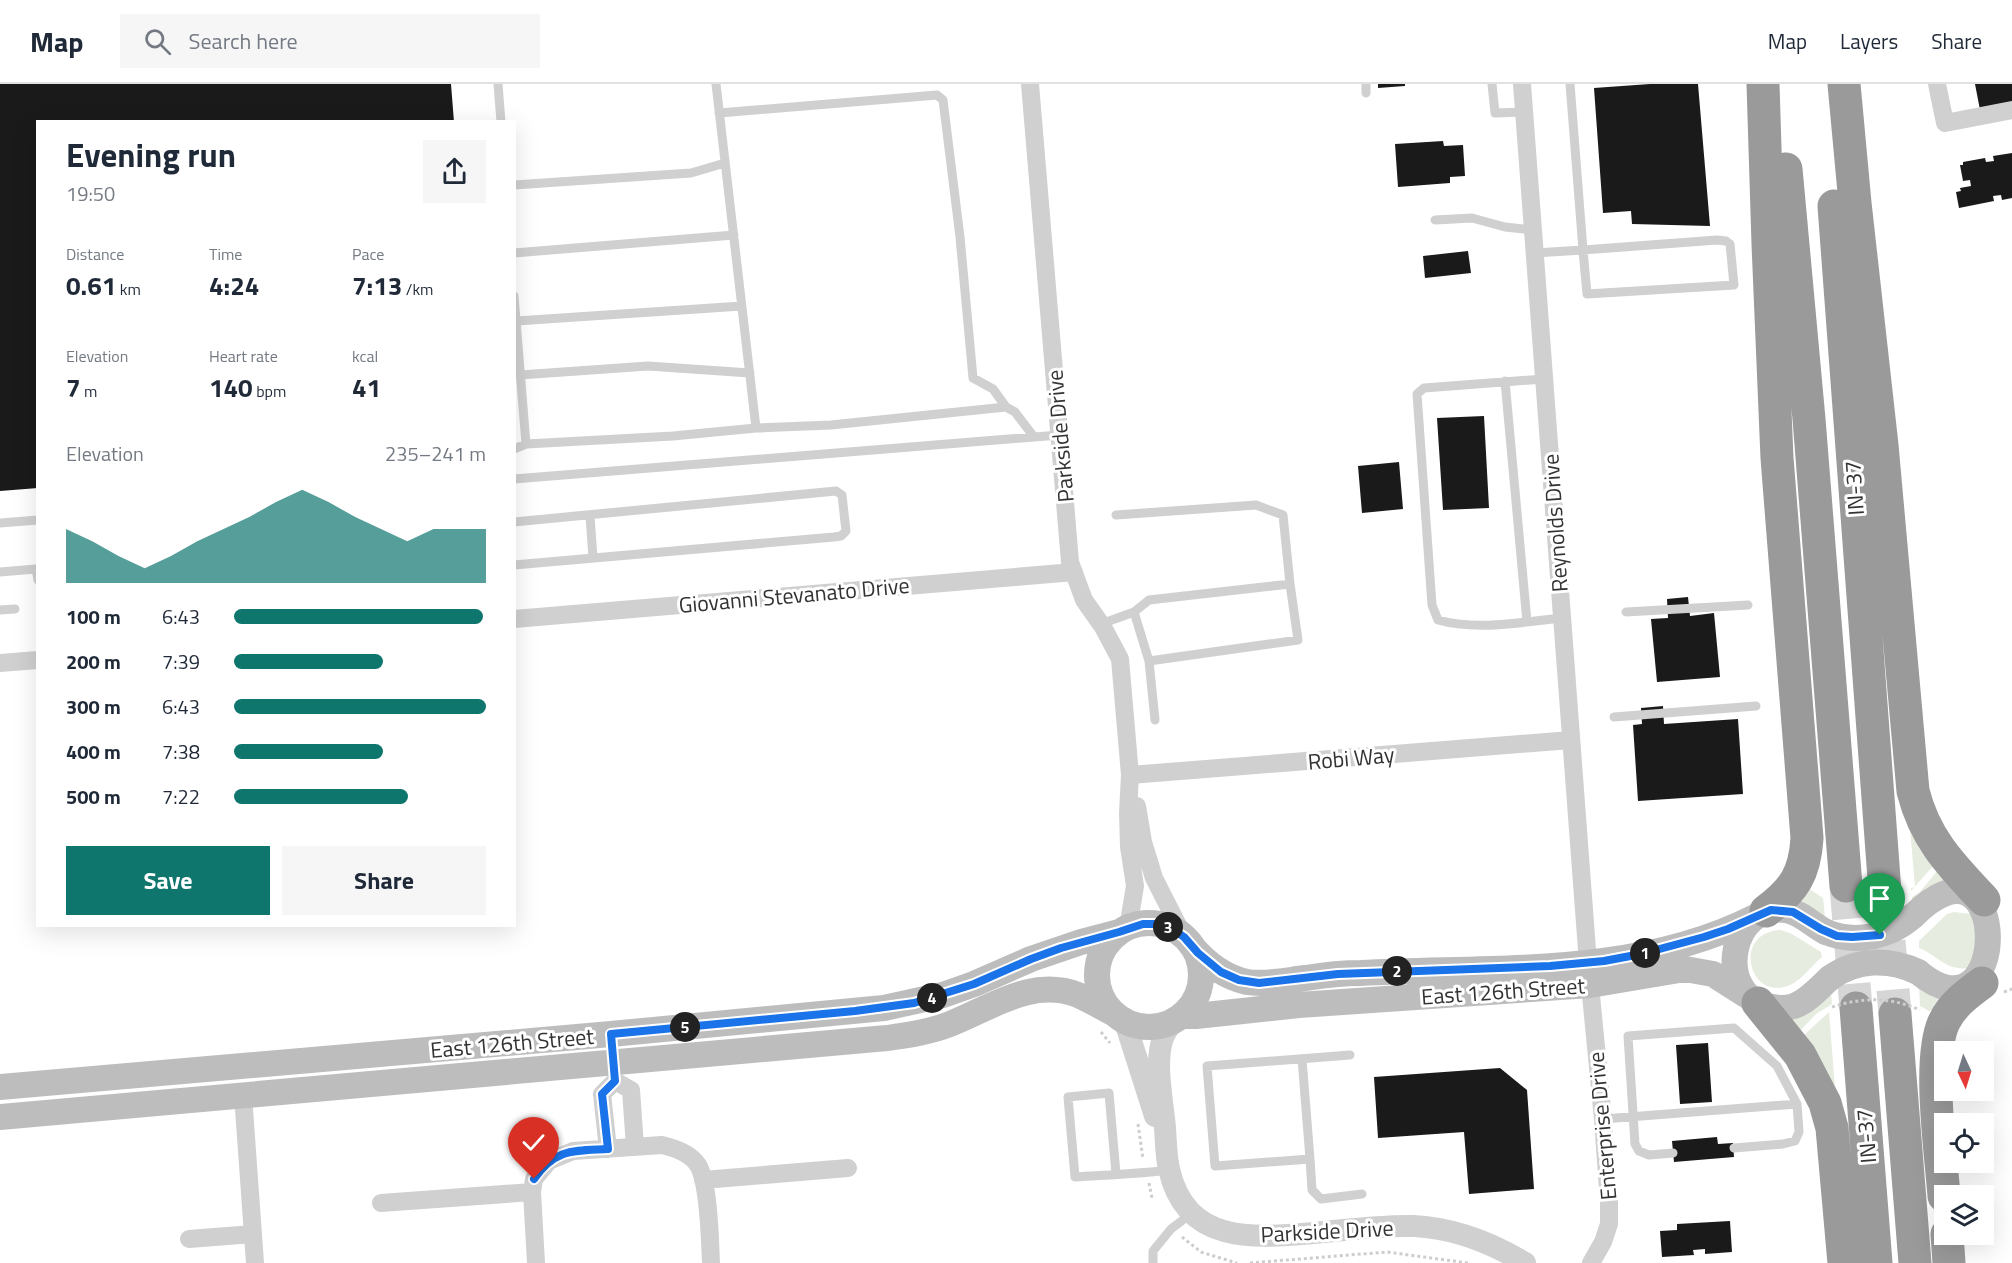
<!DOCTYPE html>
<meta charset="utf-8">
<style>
body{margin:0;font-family:"Titillium Web",sans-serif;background:#f6f6f7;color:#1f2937;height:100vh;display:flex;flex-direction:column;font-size:22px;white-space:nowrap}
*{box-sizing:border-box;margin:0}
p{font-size:20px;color:#747a83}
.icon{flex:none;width:33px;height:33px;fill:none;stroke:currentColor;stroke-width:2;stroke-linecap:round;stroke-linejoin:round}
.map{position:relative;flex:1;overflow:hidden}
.side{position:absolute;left:36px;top:36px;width:480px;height:807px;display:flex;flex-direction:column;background:#fff;border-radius:0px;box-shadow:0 6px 24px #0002}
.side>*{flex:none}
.needle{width:39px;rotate:176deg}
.fabs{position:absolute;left:1934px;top:957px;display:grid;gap:12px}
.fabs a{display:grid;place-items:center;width:60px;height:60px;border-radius:0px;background:#fff;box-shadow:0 6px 24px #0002;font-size:30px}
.pin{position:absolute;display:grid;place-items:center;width:51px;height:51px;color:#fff;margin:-62px -26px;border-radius:50% 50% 50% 0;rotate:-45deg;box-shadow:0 0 6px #0007}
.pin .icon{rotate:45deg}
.km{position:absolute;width:30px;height:30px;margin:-15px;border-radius:50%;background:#222;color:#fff;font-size:16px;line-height:30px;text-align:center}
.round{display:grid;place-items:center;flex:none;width:63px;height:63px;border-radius:0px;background:#f6f6f7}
.summary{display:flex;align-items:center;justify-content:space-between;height:102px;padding:0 30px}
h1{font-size:33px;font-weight:700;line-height:45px}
.stats{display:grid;grid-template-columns:repeat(3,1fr);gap:9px;height:102px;padding:6px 30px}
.stats div{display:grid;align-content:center}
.stats b{font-size:26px;font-weight:700}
.stats small{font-size:16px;font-weight:400}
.stats p{font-size:16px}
.chart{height:168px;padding:12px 30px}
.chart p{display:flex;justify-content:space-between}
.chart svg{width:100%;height:108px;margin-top:6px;fill:#0f766e;opacity:.7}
.button{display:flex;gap:12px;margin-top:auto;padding:12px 30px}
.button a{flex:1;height:69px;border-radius:0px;background:#0f766e;color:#fff;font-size:24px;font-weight:700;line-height:69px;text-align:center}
.button a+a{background:#f6f6f7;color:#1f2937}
ul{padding:0 30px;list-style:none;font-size:20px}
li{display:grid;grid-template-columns:96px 72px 1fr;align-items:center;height:45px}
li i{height:15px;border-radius:8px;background:#0f766e}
header{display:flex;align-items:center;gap:36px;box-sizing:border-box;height:84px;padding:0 30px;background:#fff;border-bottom:2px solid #e0e1e3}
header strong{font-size:28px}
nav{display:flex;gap:33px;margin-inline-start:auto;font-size:21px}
.search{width:420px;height:54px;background:#f6f6f7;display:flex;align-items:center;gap:15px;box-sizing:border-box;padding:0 21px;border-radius:0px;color:#747a83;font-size:22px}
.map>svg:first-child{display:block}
.green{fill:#e6ecdf}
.building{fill:#1a1a1a}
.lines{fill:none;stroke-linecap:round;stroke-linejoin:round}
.motorway-tunnel{stroke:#d6d6d6;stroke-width:33;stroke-dasharray:33 16;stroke-linecap:butt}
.path{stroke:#cdcdcd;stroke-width:3;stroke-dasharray:3 3;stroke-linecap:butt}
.service{stroke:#d0d0d0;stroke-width:9}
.minor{stroke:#d0d0d0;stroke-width:18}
.tertiary{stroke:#d0d0d0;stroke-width:22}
.secondary{stroke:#bdbdbd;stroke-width:26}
.motorway{stroke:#9a9a9a;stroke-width:33}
.path-bridge{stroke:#cdcdcd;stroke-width:3;stroke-dasharray:3 3;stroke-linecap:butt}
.secondary-bridge{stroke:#bdbdbd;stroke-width:26}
.route-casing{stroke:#fff;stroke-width:12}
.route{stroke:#1a73e8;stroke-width:8}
.labels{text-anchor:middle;stroke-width:6;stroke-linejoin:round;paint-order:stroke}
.street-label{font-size:22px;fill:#333;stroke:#fff}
</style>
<header>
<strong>Map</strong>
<div class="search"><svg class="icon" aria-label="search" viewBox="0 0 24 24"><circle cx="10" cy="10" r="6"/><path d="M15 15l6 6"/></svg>Search here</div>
<nav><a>Map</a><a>Layers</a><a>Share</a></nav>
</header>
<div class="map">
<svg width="2012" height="1179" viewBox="0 0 2012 1179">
<rect width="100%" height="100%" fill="#fff"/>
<path class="green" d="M1908 721 1934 781 1911 807V804L1915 803Z
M1938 786 1951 795 1927 804 1912 818V813L1919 809Z
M1811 806 1823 814 1825 833 1799 815 1805 807Z
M1954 828 1971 830 1983 840 1969 884C1945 887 1939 872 1919 864V857L1947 830Z
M1781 846 1792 850 1821 868 1822 873C1811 882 1802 896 1790 901 1749 919 1731 848 1781 846Z
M1919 902 1943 916 1936 925 1929 927 1920 922Z
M1831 908 1832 920 1816 930 1799 948 1784 937Z
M1829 928 1837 1029 1803 952Z"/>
<path class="building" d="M0 0H451L454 38H38V404L0 407Z
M1378 0H1405V2L1378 4Z
M1650 0H1698L1710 142 1632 140 1631 127 1603 129 1594 4Z
M1975 0H2012V19L1980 26Z
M1443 57 1444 62 1463 61 1465 92 1450 93V99L1398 103 1395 60Z
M2012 69V114L2002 116 2001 111 1993 112 1994 117 1959 124 1956 108 1961 107 1960 104 1971 102 1970 96 1963 97 1960 81H1963V78L1985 74 1986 78 1994 77 1993 72Z
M1468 167 1471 189 1425 194 1423 172Z
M1484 332 1489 424 1443 426 1437 334Z
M1399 378 1403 425 1362 429 1358 382Z
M1688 513 1690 532 1714 529 1720 593 1657 598 1651 535 1668 534 1667 515Z
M1663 622 1664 640 1738 635 1743 710 1638 717 1633 641 1642 640 1641 624Z
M1708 959 1712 1018 1680 1020 1676 961Z
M1500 984 1527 1006 1534 1105 1469 1110 1464 1048 1378 1054 1374 993Z
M1717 1053 1718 1060 1733 1059 1734 1073 1674 1078 1672 1057Z
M1730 1137 1732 1168 1705 1170V1165L1693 1166 1694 1171 1662 1173 1660 1147 1677 1146V1140Z"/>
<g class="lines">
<path class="motorway-tunnel" d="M1846 802 1856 924
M1885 808 1895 930"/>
<path class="path" d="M2004 908 2012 905
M1101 948 1110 959
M1138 1040 1143 1075
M1149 1099 1152 1114
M1182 1153 1201 1168 1237 1179
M1250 1179 1387 1168 1468 1179"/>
<path class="service" d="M498 0 501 38
M716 0 756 344
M1366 0V9
M1492 0 1495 29 1524 28
M719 29 937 11 943 16 960 153 973 294 993 305 1006 323
M514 101 691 89 725 79
M1435 136 1472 134 1505 143 1533 146
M1717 156 1726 157 1730 160 1734 201 1587 210 1583 166Z
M514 169 734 151
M1535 169 1583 166 1570 0
M514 212 526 360
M516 237 742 222
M520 291 648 282 750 289
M1544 295 1424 304 1417 310 1432 521 1438 536C1477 547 1522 538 1562 534
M1505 297 1527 538
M514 365 526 360 673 352 756 344 831 341 1006 323 1015 328 1034 353
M514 395 1059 351
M1116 431 1256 421 1283 431 1290 500 1149 516 1134 528
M590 432 593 474
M514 438 836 407 842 411 846 447 841 452 834 453 514 481
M0 439 38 436
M0 488 36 485 38 496
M0 526 15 525
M1626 528 1748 521
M1101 540 1134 528 1149 577 1155 636
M1149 577 1298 556 1290 500
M1614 633 1756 622
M1350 971 1207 982 1215 1082 1310 1075 1312 1106 1321 1115 1362 1110
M1302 975 1310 1075
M1603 1035 1797 1020
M1673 1069 1649 1071 1639 1067 1635 1060 1628 952 1734 944 1777 982 1797 1020 1799 1048 1795 1057 1783 1060 1734 1064
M1116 1090 1109 1009 1068 1013 1075 1093C1106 1091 1138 1090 1169 1086
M1153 1179V1167L1171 1145 1192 1129"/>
<path class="minor" d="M1030 0 1070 478 1084 516 1103 543 1120 575 1130 691 1128 729 1129 763 1135 802 1128 844
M1522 0 1588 879
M1937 0 1945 39 2012 26
M514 535 1074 488
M0 579 38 576
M1130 691 1571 656
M1137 722 1143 758 1154 794 1184 853
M1590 901 1603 1035 1609 1119V1140L1603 1158 1591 1179
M615 997 631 1006 635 1063
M243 1011 255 1179
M608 1065 602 1010 615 997
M703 1096 848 1084
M381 1119 532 1108
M189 1155 253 1150
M536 1179 532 1108 534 1095 549 1077 573 1067 662 1061C675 1064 690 1069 698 1081 709 1099 710 1157 711 1179"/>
<path class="tertiary" d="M1125 938 1155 1032
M1172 938C1169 943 1165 948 1163 954 1154 978 1163 1019 1165 1044 1166 1058 1166 1072 1169 1085 1186 1161 1254 1154 1314 1149 1347 1146 1380 1141 1414 1142 1453 1144 1492 1159 1525 1179"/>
<path class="secondary" d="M1913 832C2012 733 2012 966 1918 888
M1097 891a52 52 0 1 1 104 0a52 52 0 1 1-104 0Z
M1826 848C1812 841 1801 828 1786 826 1730 818 1714 909 1767 922 1775 924 1785 925 1794 922 1808 917 1819 904 1830 894
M1191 861C1206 879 1224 893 1247 898 1267 901 1287 896 1306 894 1324 891 1342 889 1361 889 1492 882 1634 894 1755 833
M1181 932H1196L1299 921 1590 901 1685 885 1713 890 1746 911
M0 1003 611 950 884 924 943 911 974 900 1031 875 1081 858 1119 848
M0 1033 887 954C908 951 930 948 950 940 991 924 1032 893 1078 911 1089 916 1100 922 1111 928"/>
<path class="motorway" d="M1763 0 1768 160 1777 374 1807 754C1805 790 1794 806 1766 827
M1844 0 1855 119 1882 361 1913 707C1925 755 1951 781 1984 816
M1786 85 1809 335 1846 802
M1834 122 1885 808
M1758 919 1800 971 1825 1019 1832 1044 1844 1179
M1856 924 1876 1179
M1895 930 1915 1179
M1944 1112C1941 1070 1927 974 1944 938 1952 921 1967 910 1982 899
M1947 1150 1949 1179"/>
<path class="path-bridge" d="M1832 923C1863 913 1891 913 1920 926"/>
<path class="secondary-bridge" d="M1826 848C1855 860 1890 853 1913 832
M1830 894C1856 875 1889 874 1918 888"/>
</g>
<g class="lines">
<g class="route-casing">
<path id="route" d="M534 1095C555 1064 574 1067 608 1065L602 1010 615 997 611 950 855 927 914 919 974 900 1031 875 1061 864 1119 848 1143 840H1158L1172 845 1184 853 1198 869 1221 888 1239 896 1259 899 1338 890 1550 882 1604 877 1641 870 1704 853 1728 845 1771 826 1793 828 1821 845 1837 852 1852 853 1880 851"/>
</g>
<use href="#route" class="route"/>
</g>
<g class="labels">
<g class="street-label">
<text transform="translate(1060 352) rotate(-95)" y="8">Parkside Drive</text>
<text transform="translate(1854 404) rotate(-94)" y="8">IN-37</text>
<text transform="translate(1555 439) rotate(-94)" y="8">Reynolds Drive</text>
<text transform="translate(794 511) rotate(-5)" y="8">Giovanni Stevanato Drive</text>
<text transform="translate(1351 674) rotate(-5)" y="8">Robi Way</text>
<text transform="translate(1503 907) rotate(-4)" y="8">East 126th Street</text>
<text transform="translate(512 959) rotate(-5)" y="8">East 126th Street</text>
<text transform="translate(1602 1042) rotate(-95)" y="8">Enterprise Drive</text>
<text transform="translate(1866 1052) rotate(-95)" y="8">IN-37</text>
<text transform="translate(1327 1147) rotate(-3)" y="8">Parkside Drive</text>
</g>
</g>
</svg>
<div class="fabs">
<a><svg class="needle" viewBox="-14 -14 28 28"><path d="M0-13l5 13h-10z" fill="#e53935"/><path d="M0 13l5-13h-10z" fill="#747a83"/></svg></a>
<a><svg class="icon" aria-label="locate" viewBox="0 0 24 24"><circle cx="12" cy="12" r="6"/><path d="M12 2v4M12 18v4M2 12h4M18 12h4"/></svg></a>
<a><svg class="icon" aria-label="layers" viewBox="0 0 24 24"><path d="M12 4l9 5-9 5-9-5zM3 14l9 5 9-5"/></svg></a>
</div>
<div class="pin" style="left:1880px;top:851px;background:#1e9e55"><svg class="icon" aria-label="arrive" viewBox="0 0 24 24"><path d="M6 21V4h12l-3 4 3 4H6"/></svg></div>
<div class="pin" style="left:534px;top:1095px;background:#d93025"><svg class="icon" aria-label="check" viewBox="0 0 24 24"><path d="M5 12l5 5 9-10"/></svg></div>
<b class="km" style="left:1645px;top:869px">1</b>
<b class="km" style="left:1397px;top:887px">2</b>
<b class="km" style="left:1168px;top:843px">3</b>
<b class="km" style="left:932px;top:914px">4</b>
<b class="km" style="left:685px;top:943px">5</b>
<section class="side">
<div class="summary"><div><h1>Evening run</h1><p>19:50</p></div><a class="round"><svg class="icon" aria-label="share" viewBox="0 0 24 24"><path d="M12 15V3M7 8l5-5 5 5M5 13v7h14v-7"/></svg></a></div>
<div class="stats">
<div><p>Distance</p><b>0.61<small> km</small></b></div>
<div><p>Time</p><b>4:24</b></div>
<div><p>Pace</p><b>7:13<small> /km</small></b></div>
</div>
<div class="stats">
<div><p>Elevation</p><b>7<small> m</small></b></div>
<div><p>Heart rate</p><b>140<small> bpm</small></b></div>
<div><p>kcal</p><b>41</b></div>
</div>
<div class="chart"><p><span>Elevation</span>235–241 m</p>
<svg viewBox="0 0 160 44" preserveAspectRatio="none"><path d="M0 44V22L10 27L20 33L30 38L40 33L50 27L60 22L70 17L80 11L90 6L100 11L110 17L120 22L130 27L140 22L150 22L160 22V44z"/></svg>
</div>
<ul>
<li><b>100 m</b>6:43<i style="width:99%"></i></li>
<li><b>200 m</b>7:39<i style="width:59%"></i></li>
<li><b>300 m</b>6:43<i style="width:100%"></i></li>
<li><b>400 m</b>7:38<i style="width:59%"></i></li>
<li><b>500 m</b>7:22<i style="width:69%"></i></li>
</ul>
<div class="button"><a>Save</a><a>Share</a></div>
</section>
</div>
